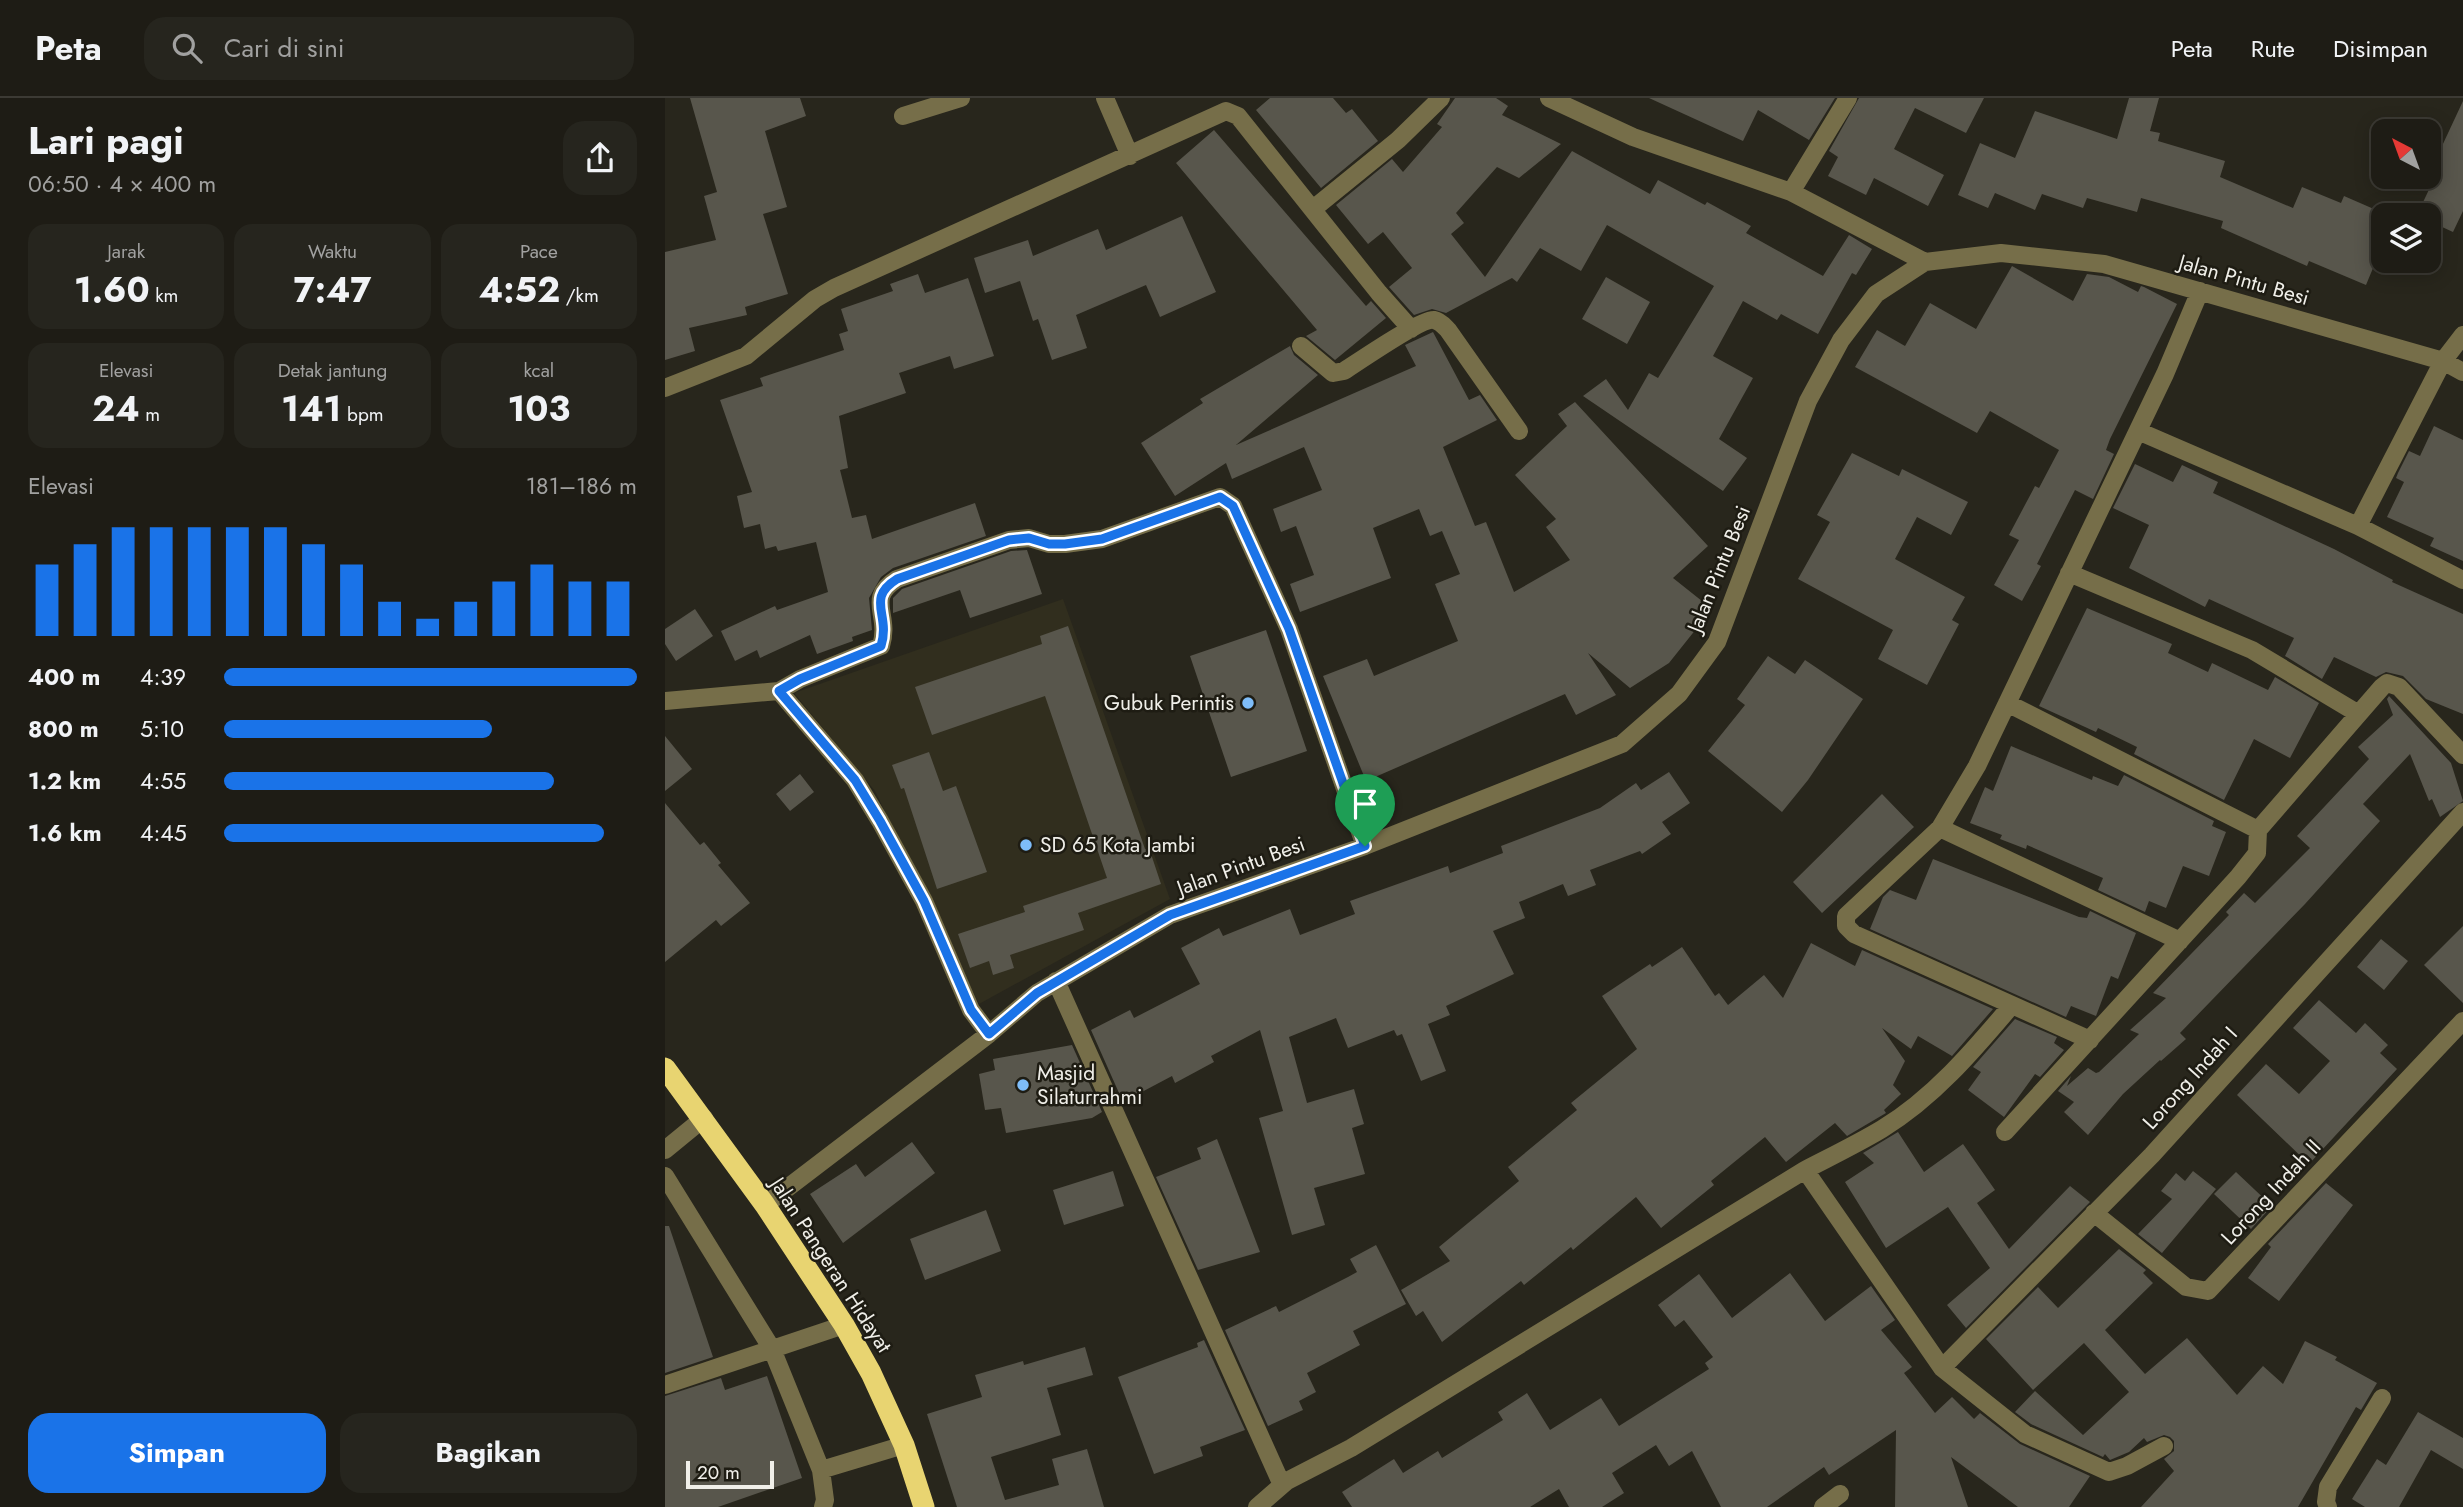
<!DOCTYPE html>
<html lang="id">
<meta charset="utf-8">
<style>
body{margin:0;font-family:Jost,sans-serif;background:#26251e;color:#f1f3f6;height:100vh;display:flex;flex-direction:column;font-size:26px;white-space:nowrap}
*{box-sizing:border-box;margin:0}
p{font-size:23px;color:#a1a1a0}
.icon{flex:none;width:38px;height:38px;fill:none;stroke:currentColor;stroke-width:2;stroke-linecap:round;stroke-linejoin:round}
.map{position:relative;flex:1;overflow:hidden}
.panel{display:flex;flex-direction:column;background:#1e1c15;width:665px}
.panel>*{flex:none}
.needle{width:46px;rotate:319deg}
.fabs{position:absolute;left:1706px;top:21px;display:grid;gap:14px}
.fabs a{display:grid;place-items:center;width:70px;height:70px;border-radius:14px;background:#1e1c15;box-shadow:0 4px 18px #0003,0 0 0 2px #3c3a34;font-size:35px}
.scale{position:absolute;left:21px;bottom:18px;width:88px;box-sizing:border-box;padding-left:7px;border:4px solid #f0efe9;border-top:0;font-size:19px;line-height:24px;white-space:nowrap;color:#f0efe9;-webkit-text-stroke:5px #1e1c13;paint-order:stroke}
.pin{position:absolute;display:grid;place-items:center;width:60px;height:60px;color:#fff;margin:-72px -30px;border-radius:50% 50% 50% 0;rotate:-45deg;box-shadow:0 0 7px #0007}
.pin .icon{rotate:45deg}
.round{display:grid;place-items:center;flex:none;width:74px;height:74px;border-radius:21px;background:#26251e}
.summary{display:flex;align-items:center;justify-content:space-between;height:119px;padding:0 28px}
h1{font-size:38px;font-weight:700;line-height:52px}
.stats{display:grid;grid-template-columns:repeat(3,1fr);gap:10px;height:119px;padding:7px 28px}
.stats div{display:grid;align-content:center;border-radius:18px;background:#26251e;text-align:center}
.stats b{font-size:35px;font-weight:700}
.stats small{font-size:19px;font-weight:400}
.stats p{font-size:19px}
.chart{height:196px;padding:14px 28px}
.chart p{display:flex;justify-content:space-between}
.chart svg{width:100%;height:126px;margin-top:7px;stroke:#1a73e8;stroke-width:6}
.cta{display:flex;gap:14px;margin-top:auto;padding:14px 28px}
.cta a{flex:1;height:80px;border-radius:21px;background:#1a73e8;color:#fff;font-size:28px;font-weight:700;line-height:80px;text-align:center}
.cta a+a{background:#26251e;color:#f1f3f6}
ul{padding:0 28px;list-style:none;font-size:23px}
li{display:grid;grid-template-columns:112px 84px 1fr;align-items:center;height:52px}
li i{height:18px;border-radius:9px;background:#1a73e8}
header{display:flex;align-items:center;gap:42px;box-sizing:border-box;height:98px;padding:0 35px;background:#1e1c15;border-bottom:2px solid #3c3a34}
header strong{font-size:33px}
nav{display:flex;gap:38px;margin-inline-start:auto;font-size:24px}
.search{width:490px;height:63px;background:#26251e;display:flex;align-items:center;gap:18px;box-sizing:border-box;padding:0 24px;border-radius:21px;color:#a1a1a0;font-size:26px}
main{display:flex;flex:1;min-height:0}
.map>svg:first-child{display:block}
.built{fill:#312e1e}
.building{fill:#58564c}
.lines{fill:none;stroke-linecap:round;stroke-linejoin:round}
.minor{stroke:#766e49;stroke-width:18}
.highway{stroke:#e8d471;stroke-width:21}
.route-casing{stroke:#fff;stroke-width:14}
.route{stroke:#1a73e8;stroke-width:9}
.poi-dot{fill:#7ebdf9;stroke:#1e1c13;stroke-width:2.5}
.labels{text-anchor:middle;stroke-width:5;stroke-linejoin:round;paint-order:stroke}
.street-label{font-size:21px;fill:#f0efe9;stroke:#1e1c13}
.poi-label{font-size:21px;fill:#f0efe9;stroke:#1e1c13;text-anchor:start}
</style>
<header>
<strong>Peta</strong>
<div class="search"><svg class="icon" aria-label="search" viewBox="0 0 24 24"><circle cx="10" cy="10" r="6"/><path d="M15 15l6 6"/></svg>Cari di sini</div>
<nav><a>Peta</a><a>Rute</a><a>Disimpan</a></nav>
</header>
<main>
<section class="panel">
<div class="summary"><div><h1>Lari pagi</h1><p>06:50 · 4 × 400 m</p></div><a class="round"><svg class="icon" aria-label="share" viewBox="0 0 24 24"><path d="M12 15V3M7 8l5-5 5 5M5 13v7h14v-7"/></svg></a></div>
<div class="stats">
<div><p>Jarak</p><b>1.60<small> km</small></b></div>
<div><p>Waktu</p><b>7:47</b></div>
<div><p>Pace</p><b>4:52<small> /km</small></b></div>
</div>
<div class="stats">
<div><p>Elevasi</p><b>24<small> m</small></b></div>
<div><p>Detak jantung</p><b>141<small> bpm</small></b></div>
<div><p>kcal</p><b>103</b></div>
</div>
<div class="chart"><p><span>Elevasi</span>181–186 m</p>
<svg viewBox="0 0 160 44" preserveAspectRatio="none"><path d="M5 44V19M15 44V12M25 44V6M35 44V6M45 44V6M55 44V6M65 44V6M75 44V12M85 44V19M95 44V32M105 44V38M115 44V32M125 44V25M135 44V19M145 44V25M155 44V25"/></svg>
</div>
<ul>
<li><b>400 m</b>4:39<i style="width:100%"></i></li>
<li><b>800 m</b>5:10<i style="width:65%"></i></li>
<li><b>1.2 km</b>4:55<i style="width:80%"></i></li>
<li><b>1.6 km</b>4:45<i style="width:92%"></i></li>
</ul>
<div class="cta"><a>Simpan</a><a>Bagikan</a></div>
</section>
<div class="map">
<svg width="1798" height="1409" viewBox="0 0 1798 1409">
<rect width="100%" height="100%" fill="#28261c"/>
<path class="built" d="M398 501 505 801 314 906 210 693 129 595Z"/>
<path class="building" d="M25 0H135L141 18 100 33 122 109 98 116 123 196 80 209 82 217 24 230 30 253 0 262V154L51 142 39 98 52 94Z
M605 0H668L681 15 687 11 713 43 656 90 591 12Z
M790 0H831L843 8 837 17 896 46 854 80 832 69 791 115 799 125 786 136 820 179 907 53 985 96 993 82 1040 107 1042 104 1086 128 1081 135 1158 178 1184 137 1207 151 1191 177 1187 175 1153 236 1116 216 1112 222 1078 203 1048 258 1088 280 1054 341 1082 360 1058 393 918 298 941 281 963 312 984 275 993 280 1049 188 942 127 916 173 875 150 852 184 847 180 781 215 767 211 749 217 724 189 747 170 718 134 703 146 671 107 727 61 738 74 777 29 772 26Z
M984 0H1170L1144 42 1093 12 1078 43Z
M1194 0H1319L1301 35 1250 10 1229 51 1279 77 1263 108 1209 80 1201 97 1163 78 1173 59 1164 53Z
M1464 0H1494L1485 33 1495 35 1493 43 1560 63 1555 79 1628 110 1637 89 1676 105 1679 98 1718 115V146L1701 187 1644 163 1642 168 1556 130 1558 123 1476 100 1472 114 1422 100 1418 110 1377 96 1370 112 1330 95 1323 110 1293 97 1315 45 1350 60 1370 13 1452 41Z
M1798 3V113L1788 134 1764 123V117H1752L1776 66 1770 63Z
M549 32 701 208 706 203 721 220 670 262 641 238 652 232 511 65Z
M517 118 551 194 495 219 481 187 411 217 422 250 387 262 373 221 368 223 355 183 320 195 309 160 363 142 368 158 433 131 441 152Z
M1347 168 1408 203 1422 176 1444 179 1473 194 1476 188 1479 189 1512 206 1445 341 1441 352 1449 356 1428 401 1410 392 1372 466 1376 468 1357 503 1329 487 1354 442 1344 437 1370 388 1374 390 1394 352 1325 313 1312 335 1190 269 1212 232 1240 248 1265 205 1311 231Z
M253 176 260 195 303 180 329 258 289 271 285 258 234 275 241 295 174 318 183 370 175 372 187 420 201 417 207 441 310 405 321 438 228 470 216 479 204 500 207 532 187 539 188 543 152 556 145 537 95 560 92 552 70 563 56 533 110 508 112 512 163 494 151 444 113 453 111 448 100 451 95 426 79 430 72 398 87 394 55 302 98 288 95 280 179 252 174 236 183 233 176 211 228 193 225 186Z
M941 179 985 204 962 246 917 221Z
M768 234 804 302 815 297 832 322 778 349 810 428 821 424 849 494 905 462 881 429 891 421 850 377 902 328 893 316 910 304 1043 448 1008 480 1047 511 1004 565 965 590 923 555 951 597 911 617 900 596 701 683 658 578 702 561 709 578 793 543 770 486 795 476 777 433 765 438 754 411 708 430 726 480 635 514 625 486 649 477 631 428 616 434 608 411 657 392 639 349 567 381 561 365 510 398 476 345 538 305 535 301 625 248 629 257 653 277 571 347 751 268 740 247Z
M1769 328 1798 342V463L1765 448 1769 440 1722 419 1739 384 1731 380 1733 375 1744 353 1755 358Z
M1187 355 1234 378 1237 371 1303 404 1286 437 1252 419 1230 461 1300 499 1287 522 1294 526 1262 587 1213 561 1228 532 1133 481 1165 424 1152 417Z
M1470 366 1508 384 1517 367 1553 384 1548 395 1669 451 1728 482 1727 484 1798 516V616L1761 601 1738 578 1721 574 1711 579 1669 559 1657 581 1620 558 1629 540 1544 501 1540 509 1464 470 1484 427 1448 410Z
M362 452 377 496 305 520 295 492 228 515V500L237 491 346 453Z
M1422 510 1507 546 1503 555 1543 574 1547 565 1603 592 1610 579 1654 605 1625 660 1589 641 1559 702 1469 656 1472 649 1433 630 1431 634 1374 608Z
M30 511 48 538 11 563 0 546V531Z
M403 528 480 751 484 750 496 786 413 815 419 832 345 857 349 870 328 877 324 863 305 870 293 836 360 814 358 808 442 780 380 598 267 637 250 589 377 546 375 538Z
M601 532 642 653 566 679 525 558Z
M1103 558 1130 576 1140 562 1198 601 1143 682 1117 714 1043 653 1080 607 1072 601Z
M1724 598 1786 665 1798 703 1775 719 1767 701 1764 703 1745 656 1698 706 1715 723 1640 806 1515 935 1521 941 1496 963 1495 962 1458 996 1423 1037 1399 1014 1409 1004 1393 993 1406 978 1402 988 1423 970 1431 975 1434 974 1474 936 1465 932 1501 900 1488 895 1564 817 1561 814 1579 795 1590 805 1645 750 1632 738 1704 661 1693 649 1728 617 1722 601Z
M0 638 27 671 0 693Z
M1346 648 1427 682 1428 678 1453 688 1459 677 1549 723 1547 728 1561 734 1544 778 1518 768 1501 810 1484 803 1480 814 1433 792 1438 780 1362 747 1361 751 1335 741 1337 737 1305 725 1320 689 1328 693Z
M264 654 278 693 291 688 322 774 272 791 239 690 236 691 227 667Z
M1004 674 1025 705 997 724 1006 736 977 756 975 753 925 772 931 787 903 798 898 786 854 804 860 820 828 833 849 876 781 908 785 917 763 926 781 973 756 983 737 936 732 938 729 932 683 950 671 920 624 939 642 1005 689 991 699 1026 687 1030 700 1076 649 1090 660 1127 627 1137 594 1020 618 1013 595 932 546 958 549 964 510 985 507 978 458 1004 426 932 465 912 469 920 535 886 516 850 554 830 558 838 625 811 635 837 690 816 685 803 783 768 785 775 838 755 836 748 935 710 971 685 976 692Z
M135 676 149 694 125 713 111 696Z
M1217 696 1249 729 1157 815 1128 784Z
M0 705 35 747 39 744 56 765 53 767 85 805 56 828 51 822 0 864Z
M1268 761 1414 819 1422 820 1425 813 1471 835 1453 881 1446 878 1431 918 1406 908 1401 919 1205 831 1218 799 1225 792 1251 802Z
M1798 828V905L1759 867Z
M1716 841 1743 863 1719 892 1692 869Z
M1146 845 1190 868 1197 852 1328 911 1287 958 1253 938 1246 951 1217 930 1240 963 1228 987 1236 996 1219 1012 1221 1015 1182 1038 1170 1025 1121 1064 1100 1039 1046 1083 1049 1087 996 1130 971 1099 908 1152 906 1149 859 1187 856 1183 777 1244 758 1213 751 1218 736 1192 785 1163 774 1149 854 1083 843 1069 912 1012 906 1005 972 951 937 898 985 866 987 869 1017 849 1050 898 1054 895 1063 907 1099 877 1118 900Z
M1654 902 1691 935 1700 925 1723 947 1715 955 1732 971 1644 1066 1572 997 1601 966 1634 996 1665 963 1628 930Z
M1350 921 1392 939 1389 945 1399 952 1375 979 1370 976 1339 1019 1303 992 1316 974 1308 969Z
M407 947 437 1014 427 1020 341 1035 336 1010 320 1012 314 976 330 972 328 961Z
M1233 1034 1259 1074 1298 1046 1330 1092 1312 1105 1344 1151 1405 1088 1425 1104 1301 1230 1282 1207 1325 1170 1283 1109 1221 1150 1180 1084 1209 1065 1198 1055Z
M552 1041 595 1154 533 1172 491 1079 536 1061 532 1050Z
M247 1044 270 1075 178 1145 145 1096 191 1066 200 1079Z
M448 1073 459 1108 399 1127 388 1092Z
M1528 1073 1551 1091 1497 1155 1473 1136 1507 1101 1496 1093 1511 1075 1520 1083Z
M1571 1074 1607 1108 1586 1131 1549 1096Z
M1661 1085 1688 1107 1614 1203 1583 1180 1606 1149 1603 1146Z
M321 1112 336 1153 260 1182 245 1141Z
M0 1128H4L48 1259 0 1275Z
M711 1147 741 1206 688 1233 695 1247 642 1275 651 1294 634 1303 638 1312 603 1328 560 1232 611 1208 614 1214 683 1179 692 1174 685 1161Z
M1454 1151 1481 1172 1478 1175 1488 1185 1440 1232 1480 1276 1522 1240 1572 1297 1598 1268 1618 1286 1640 1243 1672 1259 1670 1262 1712 1285 1696 1312 1691 1309 1633 1409H1476L1509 1373 1499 1361 1509 1353V1343L1505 1339 1499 1337 1482 1344 1479 1340 1464 1354 1445 1362 1440 1356 1438 1359 1366 1326 1350 1314 1370 1293 1418 1337 1464 1294 1419 1245 1368 1292 1321 1241 1373 1189 1393 1210Z
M1125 1175 1160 1223 1206 1188 1230 1222 1216 1232 1247 1269 1239 1275 1270 1315 1287 1299 1309 1321 1315 1315 1355 1346 1425 1378 1404 1409H1353L1286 1359 1303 1409H1230L1231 1332 1164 1377 1159 1369 1102 1409H1056L1027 1353 1004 1368 991 1347 947 1375 959 1395 937 1409H904L894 1391 865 1409H687L677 1394 729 1361 738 1375 773 1353 777 1360 838 1322 833 1314 862 1295 885 1332 936 1300 954 1328 1044 1271 1040 1265 1048 1259 1019 1222 1010 1229 993 1207 1034 1176 1067 1220Z
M539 1242 580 1332 535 1349 538 1358 489 1376 453 1279 533 1249 532 1245Z
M420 1249 428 1277 382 1290 396 1337 326 1359 340 1402 394 1387 387 1361 422 1351 439 1409H292L262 1316 317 1299 310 1277 358 1263 359 1267Z
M102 1278 137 1380 53 1409H0V1298L56 1280 60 1292Z
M1753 1314 1798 1340V1371L1766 1352 1734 1409H1700L1687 1401 1712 1361 1721 1367Z"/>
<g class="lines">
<path class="minor" d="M440 0 465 58
M884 0 968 39 1126 94 1260 164
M238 18 296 0
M1126 94 1183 0
M648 111 733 42 776 0
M636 248 668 275 679 273C693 264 757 220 769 222 775 223 779 228 783 232L854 333
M0 290 81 258 150 201 169 190 561 13 573 18 714 195 746 231
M1473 333 1693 428 1798 482
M1693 428 1778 263 1798 274
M1404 475 1587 552 1692 615
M114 593 190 682 215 723 259 803 306 912 324 936
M0 603 114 593 135 581 216 548C226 516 200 501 232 481L344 442 364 440 384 446H400L437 441 555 399 568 408 624 531 700 748
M1342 605 1593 732
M1275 730 1515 843
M391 883 617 1387
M1425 942 1189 836 1181 828V818L1275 730 1312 668 1500 276 1535 193
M1340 1034 1573 779 1592 755 1593 732 1717 589 1722 585 1734 589 1798 657
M0 1052 39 1020
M1140 1072 1277 1270 1360 1336 1444 1374 1462 1368 1499 1348
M0 1078 107 1251 156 1372 160 1402 158 1409
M100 1107 324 936 372 895 505 817 700 748 957 646 1014 596 1052 544 1143 303 1176 242 1211 196 1260 164 1336 155 1439 166 1778 263 1798 237
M1429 1115 1521 1189 1543 1193 1798 923
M1277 1270 1487 1057 1798 714
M0 1287 179 1227
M156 1372 239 1347
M592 1409 622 1383 686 1350 1140 1072C1165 1059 1192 1046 1217 1031 1268 1000 1308 953 1346 908
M1158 1409 1175 1396
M1663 1409 1661 1404 1663 1389 1717 1300"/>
<path class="highway" d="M0 970 100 1107 179 1227 206 1275 239 1347 259 1409"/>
</g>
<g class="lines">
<g class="route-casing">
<path id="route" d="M555 399 568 408 624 531 700 748 505 817 372 895 324 936 306 912 259 803 215 723 190 682 114 593 135 581 216 548C226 516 200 501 232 481L344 442 364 440 384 446H400L437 441Z"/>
</g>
<use href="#route" class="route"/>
</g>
<g class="poi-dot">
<circle cx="583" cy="605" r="7"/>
<circle cx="361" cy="747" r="7"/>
<circle cx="358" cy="987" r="7"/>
</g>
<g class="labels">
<g class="street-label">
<text transform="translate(1579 182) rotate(16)" y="7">Jalan Pintu Besi</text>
<text transform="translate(1054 471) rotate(-68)" y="7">Jalan Pintu Besi</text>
<text transform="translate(576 768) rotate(-20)" y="7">Jalan Pintu Besi</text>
<text transform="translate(1525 980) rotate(-48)" y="7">Lorong Indah I</text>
<text transform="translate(1606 1094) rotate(-47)" y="7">Lorong Indah II</text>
<text transform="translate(166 1167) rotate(57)" y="7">Jalan Pangeran Hidayat</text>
</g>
<g class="poi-label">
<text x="569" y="612" text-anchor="end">Gubuk Perintis</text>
<text x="375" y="754">SD 65 Kota Jambi</text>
<text x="372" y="982">Masjid<tspan x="372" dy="24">Silaturrahmi</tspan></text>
</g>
</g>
</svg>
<div class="fabs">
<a><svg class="needle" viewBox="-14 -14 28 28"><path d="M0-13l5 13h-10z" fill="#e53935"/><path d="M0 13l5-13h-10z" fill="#a1a1a0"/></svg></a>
<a><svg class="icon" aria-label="layers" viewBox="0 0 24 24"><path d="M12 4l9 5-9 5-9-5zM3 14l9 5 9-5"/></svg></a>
</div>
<div class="scale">20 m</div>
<div class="pin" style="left:700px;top:748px;background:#1e9e55"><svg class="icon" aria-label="arrive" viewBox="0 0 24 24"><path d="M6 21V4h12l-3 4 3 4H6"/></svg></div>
</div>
</main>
